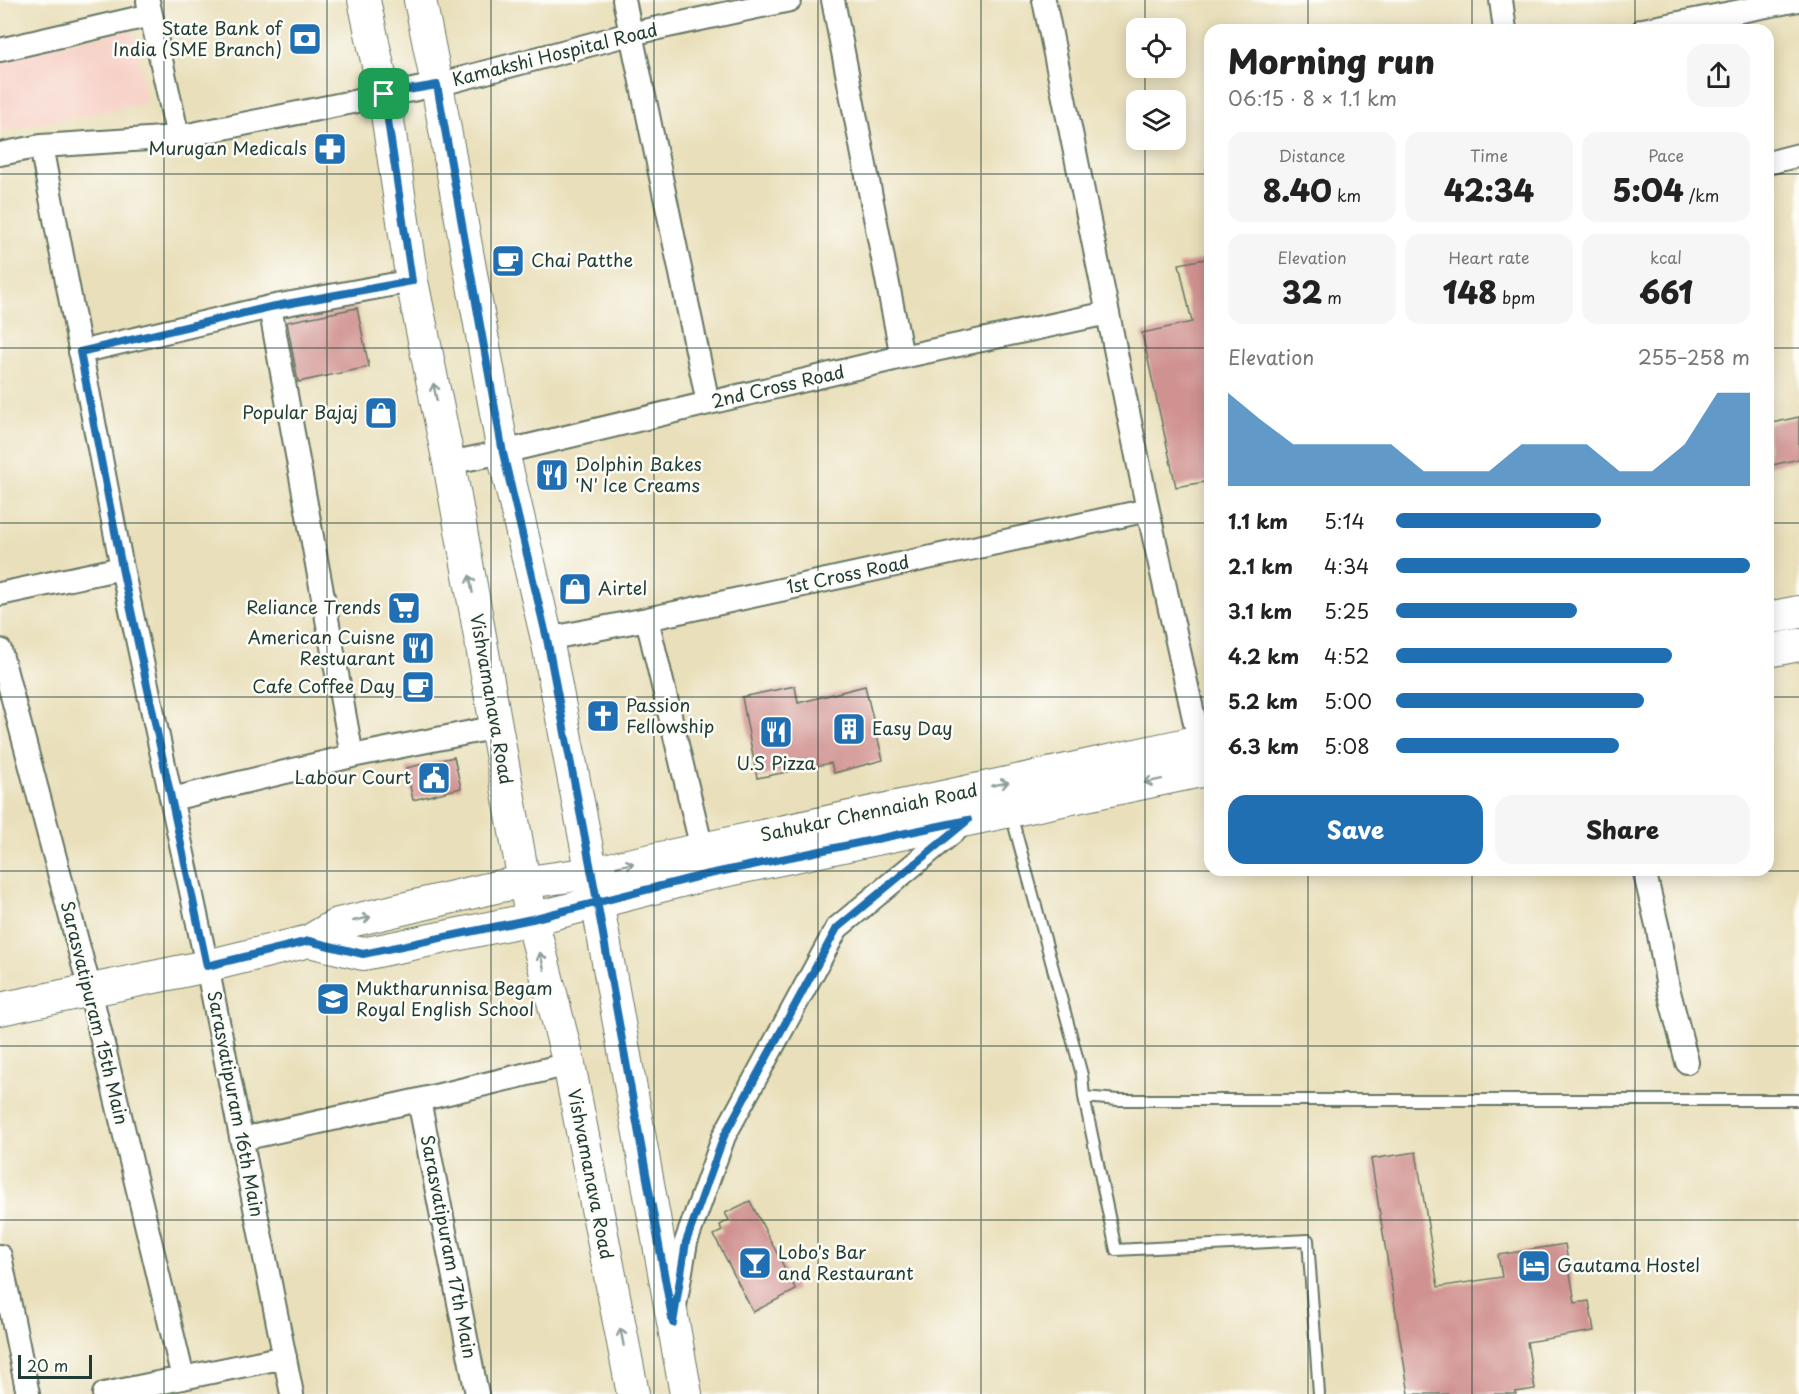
<!DOCTYPE html>
<meta charset="utf-8">
<style>
body{margin:0;font-family:"Playpen Sans",sans-serif;background:#f6f6f6;color:#222;height:100vh;display:flex;flex-direction:column;font-size:22px;white-space:nowrap}
*{box-sizing:border-box;margin:0}
p{font-size:20px;color:#767676}
.icon{flex:none;width:33px;height:33px;fill:none;stroke:currentColor;stroke-width:2;stroke-linecap:round;stroke-linejoin:round}
.map{position:relative;flex:1;overflow:hidden}
.details{position:absolute;left:1204px;top:24px;width:570px;height:852px;display:flex;flex-direction:column;background:#fff;border-radius:18px;box-shadow:0 3px 15px #0003}
.details>*{flex:none}
.fabs{position:absolute;left:1126px;top:18px;display:grid;gap:12px}
.fabs a{display:grid;place-items:center;width:60px;height:60px;border-radius:12px;background:#fff;box-shadow:0 3px 15px #0003;font-size:30px}
.scale{position:absolute;left:18px;bottom:15px;width:74px;box-sizing:border-box;padding-left:6px;border:3px solid #1f3d34;border-top:0;font-size:16px;line-height:21px;white-space:nowrap;color:#1f3d34;-webkit-text-stroke:4px #fdfcf7;paint-order:stroke}
.pin{position:absolute;display:grid;place-items:center;width:51px;height:51px;color:#fff;margin:-26px;border-radius:12px;box-shadow:0 3px 9px #0006}
.round{display:grid;place-items:center;flex:none;width:63px;height:63px;border-radius:18px;background:#f6f6f6}
.head{display:flex;align-items:center;justify-content:space-between;height:102px;padding:0 24px}
h1{font-size:33px;font-weight:800;line-height:45px}
.figures{display:grid;grid-template-columns:repeat(3,1fr);gap:9px;height:102px;padding:6px 24px}
.figures div{display:grid;align-content:center;border-radius:15px;background:#f6f6f6;text-align:center}
.figures b{font-size:30px;font-weight:800}
.figures small{font-size:16px;font-weight:400}
.figures p{font-size:16px}
.chart{height:168px;padding:12px 24px}
.chart p{display:flex;justify-content:space-between}
.chart svg{width:100%;height:108px;margin-top:6px;fill:#1f6fb2;opacity:.7}
.primary-button{display:flex;gap:12px;margin-top:auto;padding:12px 24px}
.primary-button a{flex:1;height:69px;border-radius:18px;background:#1f6fb2;color:#fff;font-size:24px;font-weight:800;line-height:69px;text-align:center}
.primary-button a+a{background:#f6f6f6;color:#222}
ul{padding:0 24px;list-style:none;font-size:20px}
li{display:grid;grid-template-columns:96px 72px 1fr;align-items:center;height:45px}
li i{height:15px;border-radius:8px;background:#1f6fb2}
.map>svg:first-child{display:block}
.built{fill:#f7d1c8}
.building{fill:#d09290}
.lines{fill:none;stroke-linecap:round;stroke-linejoin:round}
.lane-casing{stroke:#667663;stroke-width:14}
.street-casing{stroke:#667663;stroke-width:26}
.secondary-casing{stroke:#667663;stroke-width:34}
.lane{stroke:#fff;stroke-width:10}
.street{stroke:#fff;stroke-width:22}
.secondary{stroke:#fff;stroke-width:32}
.oneway{stroke:#8f9e9a}
.route-casing{stroke:#fff;stroke-width:12}
.route{stroke:#1f6fb2;stroke-width:8}
.grid{fill:none;stroke:#1f3d34;stroke-width:1.5;stroke-opacity:0.55}
.labels{text-anchor:middle;stroke-width:5;stroke-linejoin:round;paint-order:stroke}
.poi-label{font-size:18px;fill:#1f3d34;stroke:#fdfcf7;text-anchor:start}
.street-label{font-size:18px;fill:#1f3d34;stroke:#fdfcf7}
</style>
<div class="map">
<svg width="1799" height="1394" viewBox="0 0 1799 1394">
<rect width="100%" height="100%" fill="#fdfcf7"/>
<filter id="ink" filterUnits="userSpaceOnUse"><feTurbulence type="fractalNoise" baseFrequency=".0167" numOctaves="2"/><feDisplacementMap in="SourceGraphic" scale="12" xChannelSelector="R" yChannelSelector="G"/><feConvolveMatrix kernelMatrix="1 2 1 2 8 2 1 2 1" color-interpolation-filters="sRGB"/></filter>
<filter id="wash" filterUnits="userSpaceOnUse"><feTurbulence type="fractalNoise" baseFrequency=".008" numOctaves="4" result="noise"/><feDisplacementMap in="SourceGraphic" scale="24" xChannelSelector="R" yChannelSelector="G"/><feGaussianBlur stdDeviation="1.35" result="paint"/><feColorMatrix in="noise" values="0 0 0 0 0 0 0 0 0 0 0 0 0 0 0 0 0 1.4 0 .05"/><feComposite in="paint" operator="in"/></filter>
<g filter="url(#wash)">
<rect width="100%" height="100%" fill="#e9dfba"/>
<path class="built" d="M133 29 147 103 0 131V58Z"/>
<g id="blocks">
<path class="building" d="M1210 258V481L1176 487 1142 333 1192 322 1179 264Z
M357 308 369 367 298 382 287 322Z
M1799 417V459L1768 466V424Z
M795 686 798 703 865 686 883 760 834 773 831 763 757 778 742 697Z
M454 757 461 788 413 800 406 768Z
M1416 1152 1438 1287 1502 1277 1498 1255 1565 1244 1575 1303 1589 1301 1594 1331 1527 1342 1535 1389 1516 1392V1394H1409L1371 1159Z
M750 1201 796 1290 753 1312 714 1235 722 1231 720 1225 729 1220 725 1213Z"/>
</g>
</g>
<g filter="url(#ink)">
<use href="#blocks" fill-opacity="0" stroke="#667663" stroke-width="1.5"/>
<g class="lines">
<g class="lane-casing">
<path id="lane" d="M1011 814 1082 1075 1084 1097 1118 1100H1799
M1084 1097 1116 1250 1308 1240 1319 1394"/>
</g>
<g class="street-casing">
<path id="street" d="M624 0 708 403
M833 0 902 357
M1044 0 1148 510 1199 741
M1501 0 1505 30
M148 1 178 137
M1643 30 1798 0
M0 50 151 15
M41 146 122 568 207 966 292 1394
M0 154 41 146 178 137 437 85 630 34 790 0
M1768 163 1799 155
M270 307 352 756
M80 352 270 307 412 281
M449 463 503 452 902 357 1108 313
M0 594 122 568
M647 619 702 849
M547 639 647 619 1148 510
M0 650 90 990 183 1378
M172 799 352 756 497 727
M1644 870 1658 929 1668 988 1687 1062
M419 1100 477 1394
M242 1139 419 1100 569 1064
M0 1256 28 1394
M675 1306 686 1242 724 1136 837 928 964 823
M104 1394 285 1357"/>
</g>
<g class="secondary-casing">
<path id="secondary" d="M364 0 384 94 412 281 449 463 521 865 532 919 569 1064 633 1394
M420 0 437 85 503 452 547 639 597 901 686 1394
M1768 618 1799 612
M1768 651 1799 645
M309 941 363 954 532 919 700 876 1210 769
M0 1009 207 966 309 941 338 924 500 886 591 873 1210 739"/>
</g>
<use href="#lane" class="lane"/>
<use href="#street" class="street"/>
<use href="#secondary" class="secondary"/>
</g>
<defs><path id="oneway-shaft" d="M-6 0H5M1.5-3L5.5 0L1.5 3" fill="none" stroke-width="1.6" stroke-linecap="round" stroke-linejoin="round" transform="scale(1.5)"/></defs>
<g class="oneway">
<use href="#oneway-shaft" transform="translate(435 392) rotate(-101)"/>
<use href="#oneway-shaft" transform="translate(471 584) rotate(-100)"/>
<use href="#oneway-shaft" transform="translate(1153 781) rotate(168)"/>
<use href="#oneway-shaft" transform="translate(1000 784) rotate(-12)"/>
<use href="#oneway-shaft" transform="translate(625 865) rotate(-12)"/>
<use href="#oneway-shaft" transform="translate(362 919) rotate(-13)"/>
<use href="#oneway-shaft" transform="translate(542 961) rotate(-104)"/>
<use href="#oneway-shaft" transform="translate(622 1337) rotate(-101)"/>
</g>
</g>
<g class="lines" filter="url(#ink)">
<g class="route-casing">
<path id="route" d="M384 94 412 281 270 307 80 352 122 568 207 966 309 941 363 954 532 919 700 876 968 820 837 928 724 1136 686 1242 673 1323 597 901 547 639 503 453 437 85 384 94"/>
</g>
<use href="#route" class="route"/>
</g>
<path class="grid" d="M164 0V1394M327 0V1394M491 0V1394M654 0V1394M818 0V1394M981 0V1394M1145 0V28M1308 0V30M1472 0V30M1635 0V30M1145 68V100M1145 140V1394M0 174H1210M1768 174H1799M0 348H1210M1768 348H1799M0 523H1210M1768 523H1799M0 697H1210M1768 697H1799M1308 870V1394M1472 870V1394M1635 870V1394M0 871H1799M0 1046H1799M0 1220H1799"/>
<defs>
<g id="bank-square" transform="scale(1.725)"><rect x="-9" y="-9" width="18" height="18" rx="4" fill="#1f6fb2" stroke="#fdfcf7"/><path d="M-6-4H6V4H-6ZM0-2.3a2.3 2.3 0 1 0 0 4.6a2.3 2.3 0 1 0 0-4.6Z" fill="#fff"/></g>
<g id="pharmacy-square" transform="scale(1.725)"><rect x="-9" y="-9" width="18" height="18" rx="4" fill="#1f6fb2" stroke="#fdfcf7"/><path d="M-2-6h4v4h4v4h-4v4h-4v-4h-4v-4h4Z" fill="#fff"/></g>
<g id="cafe-square" transform="scale(1.725)"><rect x="-9" y="-9" width="18" height="18" rx="4" fill="#1f6fb2" stroke="#fdfcf7"/><path d="M-5.5-4.5H6V0H3Q3 3.5 0 3.5H-2.5Q-5.5 3.5-5.5 0ZM3-3.2v2h1.7v-2ZM-6 4.5H4V6H-6Z" fill="#fff"/></g>
<g id="shop-square" transform="scale(1.725)"><rect x="-9" y="-9" width="18" height="18" rx="4" fill="#1f6fb2" stroke="#fdfcf7"/><path d="M-5-2.5h2.3a2.7 3.5 0 0 1 5.4 0H5L5.5 6h-11ZM-1.5-2.5h3a1.5 2.3 0 0 0-3 0Z" fill="#fff"/></g>
<g id="restaurant-square" transform="scale(1.725)"><rect x="-9" y="-9" width="18" height="18" rx="4" fill="#1f6fb2" stroke="#fdfcf7"/><path d="M-5-6h1v4h1v-4h1v4h1v-4h1v5L-1.5 .5V6h-2V.5L-5-1ZM5-6V6H3V1.5H1.5Q1.5-4 5-6Z" fill="#fff"/></g>
<g id="supermarket-square" transform="scale(1.725)"><rect x="-9" y="-9" width="18" height="18" rx="4" fill="#1f6fb2" stroke="#fdfcf7"/><path d="M-6-5.5h2.5l.6 2H6L4.5 2H-2.5L-4.4-4H-6ZM-1.5 3.2a1.3 1.3 0 1 0 .1 0ZM3 3.2a1.3 1.3 0 1 0 .1 0Z" fill="#fff"/></g>
<g id="church-square" transform="scale(1.725)"><rect x="-9" y="-9" width="18" height="18" rx="4" fill="#1f6fb2" stroke="#fdfcf7"/><path d="M-1.2-6h2.4v3.5h3.3v2.4h-3.3V6h-2.4V-.1h-3.3v-2.4h3.3Z" fill="#fff"/></g>
<g id="building-square" transform="scale(1.725)"><rect x="-9" y="-9" width="18" height="18" rx="4" fill="#1f6fb2" stroke="#fdfcf7"/><path d="M-4-6H4V6H1V3H-1V6H-4ZM-2.5-4.3h1.7v1.8h-1.7ZM.8-4.3h1.7v1.8H.8ZM-2.5-1h1.7V.8h-1.7ZM.8-1h1.7V.8H.8Z" fill="#fff"/></g>
<g id="civic-square" transform="scale(1.725)"><rect x="-9" y="-9" width="18" height="18" rx="4" fill="#1f6fb2" stroke="#fdfcf7"/><path d="M-.6-6.5H3V-4.5H.6V-3L4-1V1h2V6H-6V1h2V-1L-.6-3ZM-1.2 2.5V6h2.4V2.5Z" fill="#fff"/></g>
<g id="school-square" transform="scale(1.725)"><rect x="-9" y="-9" width="18" height="18" rx="4" fill="#1f6fb2" stroke="#fdfcf7"/><path d="M0-5L7-2L0 1L-7-2ZM-4 1L0 2.5L4 1V4Q0 6-4 4Z" fill="#fff"/></g>
<g id="bar-square" transform="scale(1.725)"><rect x="-9" y="-9" width="18" height="18" rx="4" fill="#1f6fb2" stroke="#fdfcf7"/><path d="M-6-5H6L.8 .8V4.5H3.5V6h-7V4.5H-.8V.8Z" fill="#fff"/></g>
<g id="hotel-square" transform="scale(1.725)"><rect x="-9" y="-9" width="18" height="18" rx="4" fill="#1f6fb2" stroke="#fdfcf7"/><path d="M-6-4.5h1.5V1H6V5H4.5V3h-9V5H-6ZM-4 0a1.8 1.8 0 1 1 3.6 0ZM.5 0V-2.5h3Q6-2.5 6 0Z" fill="#fff"/></g>
</defs>
<g fill-rule="evenodd">
<use href="#bank-square" x="305" y="39"/>
<use href="#pharmacy-square" x="330" y="149"/>
<use href="#cafe-square" x="508" y="261"/>
<use href="#shop-square" x="381" y="413"/>
<use href="#restaurant-square" x="552" y="475"/>
<use href="#shop-square" x="575" y="589"/>
<use href="#supermarket-square" x="404" y="608"/>
<use href="#restaurant-square" x="418" y="648"/>
<use href="#cafe-square" x="418" y="687"/>
<use href="#church-square" x="603" y="716"/>
<use href="#building-square" x="849" y="729"/>
<use href="#restaurant-square" x="776" y="732"/>
<use href="#civic-square" x="434" y="778"/>
<use href="#school-square" x="333" y="999"/>
<use href="#bar-square" x="755" y="1263"/>
<use href="#hotel-square" x="1534" y="1266"/>
</g>
<g class="labels">
<g class="poi-label">
<text x="282" y="35" text-anchor="end">State Bank of<tspan x="282" dy="21">India (SME Branch)</tspan></text>
<text x="307" y="155" text-anchor="end">Murugan Medicals</text>
<text x="531" y="267">Chai Patthe</text>
<text x="358" y="419" text-anchor="end">Popular Bajaj</text>
<text x="575" y="471">Dolphin Bakes<tspan x="575" dy="21">'N' Ice Creams</tspan></text>
<text x="598" y="595">Airtel</text>
<text x="381" y="614" text-anchor="end">Reliance Trends</text>
<text x="395" y="644" text-anchor="end">American Cuisne<tspan x="395" dy="21">Restuarant</tspan></text>
<text x="395" y="693" text-anchor="end">Cafe Coffee Day</text>
<text x="626" y="712">Passion<tspan x="626" dy="21">Fellowship</tspan></text>
<text x="872" y="735">Easy Day</text>
<text x="776" y="770" text-anchor="middle">U.S Pizza</text>
<text x="411" y="784" text-anchor="end">Labour Court</text>
<text x="356" y="995">Muktharunnisa Begam<tspan x="356" dy="21">Royal English School</tspan></text>
<text x="778" y="1259">Lobo's Bar<tspan x="778" dy="21">and Restaurant</tspan></text>
<text x="1557" y="1272">Gautama Hostel</text>
</g>
<g class="street-label">
<text transform="translate(555 55) rotate(-14)" y="6">Kamakshi Hospital Road</text>
<text transform="translate(778 387) rotate(-13)" y="6">2nd Cross Road</text>
<text transform="translate(848 575) rotate(-12)" y="6">1st Cross Road</text>
<text transform="translate(491 699) rotate(80)" y="6">Vishvamanava Road</text>
<text transform="translate(869 813) rotate(-12)" y="6">Sahukar Chennaiah Road</text>
<text transform="translate(94 1013) rotate(76)" y="6">Sarasvatipuram 15th Main</text>
<text transform="translate(235 1104) rotate(79)" y="6">Sarasvatipuram 16th Main</text>
<text transform="translate(590 1174) rotate(79)" y="6">Vishvamanava Road</text>
<text transform="translate(448 1247) rotate(79)" y="6">Sarasvatipuram 17th Main</text>
</g>
</g>
</svg>
<div class="fabs">
<a><svg class="icon" aria-label="locate" viewBox="0 0 24 24"><circle cx="12" cy="12" r="6"/><path d="M12 2v4M12 18v4M2 12h4M18 12h4"/></svg></a>
<a><svg class="icon" aria-label="layers" viewBox="0 0 24 24"><path d="M12 4l9 5-9 5-9-5zM3 14l9 5 9-5"/></svg></a>
</div>
<div class="scale">20 m</div>
<div class="pin" style="left:384px;top:94px;background:#1e9e55"><svg class="icon" aria-label="arrive" viewBox="0 0 24 24"><path d="M6 21V4h12l-3 4 3 4H6"/></svg></div>
<section class="details">
<div class="head"><div><h1>Morning run</h1><p>06:15 · 8 × 1.1 km</p></div><a class="round"><svg class="icon" aria-label="share" viewBox="0 0 24 24"><path d="M12 15V3M7 8l5-5 5 5M5 13v7h14v-7"/></svg></a></div>
<div class="figures">
<div><p>Distance</p><b>8.40<small> km</small></b></div>
<div><p>Time</p><b>42:34</b></div>
<div><p>Pace</p><b>5:04<small> /km</small></b></div>
</div>
<div class="figures">
<div><p>Elevation</p><b>32<small> m</small></b></div>
<div><p>Heart rate</p><b>148<small> bpm</small></b></div>
<div><p>kcal</p><b>661</b></div>
</div>
<div class="chart"><p><span>Elevation</span>255–258 m</p>
<svg viewBox="0 0 160 44" preserveAspectRatio="none"><path d="M0 44V6L10 17L20 27L30 27L40 27L50 27L60 38L70 38L80 38L90 27L100 27L110 27L120 38L130 38L140 27L150 6L160 6V44z"/></svg>
</div>
<ul>
<li><b>1.1 km</b>5:14<i style="width:58%"></i></li>
<li><b>2.1 km</b>4:34<i style="width:100%"></i></li>
<li><b>3.1 km</b>5:25<i style="width:51%"></i></li>
<li><b>4.2 km</b>4:52<i style="width:78%"></i></li>
<li><b>5.2 km</b>5:00<i style="width:70%"></i></li>
<li><b>6.3 km</b>5:08<i style="width:63%"></i></li>
</ul>
<div class="primary-button"><a>Save</a><a>Share</a></div>
</section>
</div>
